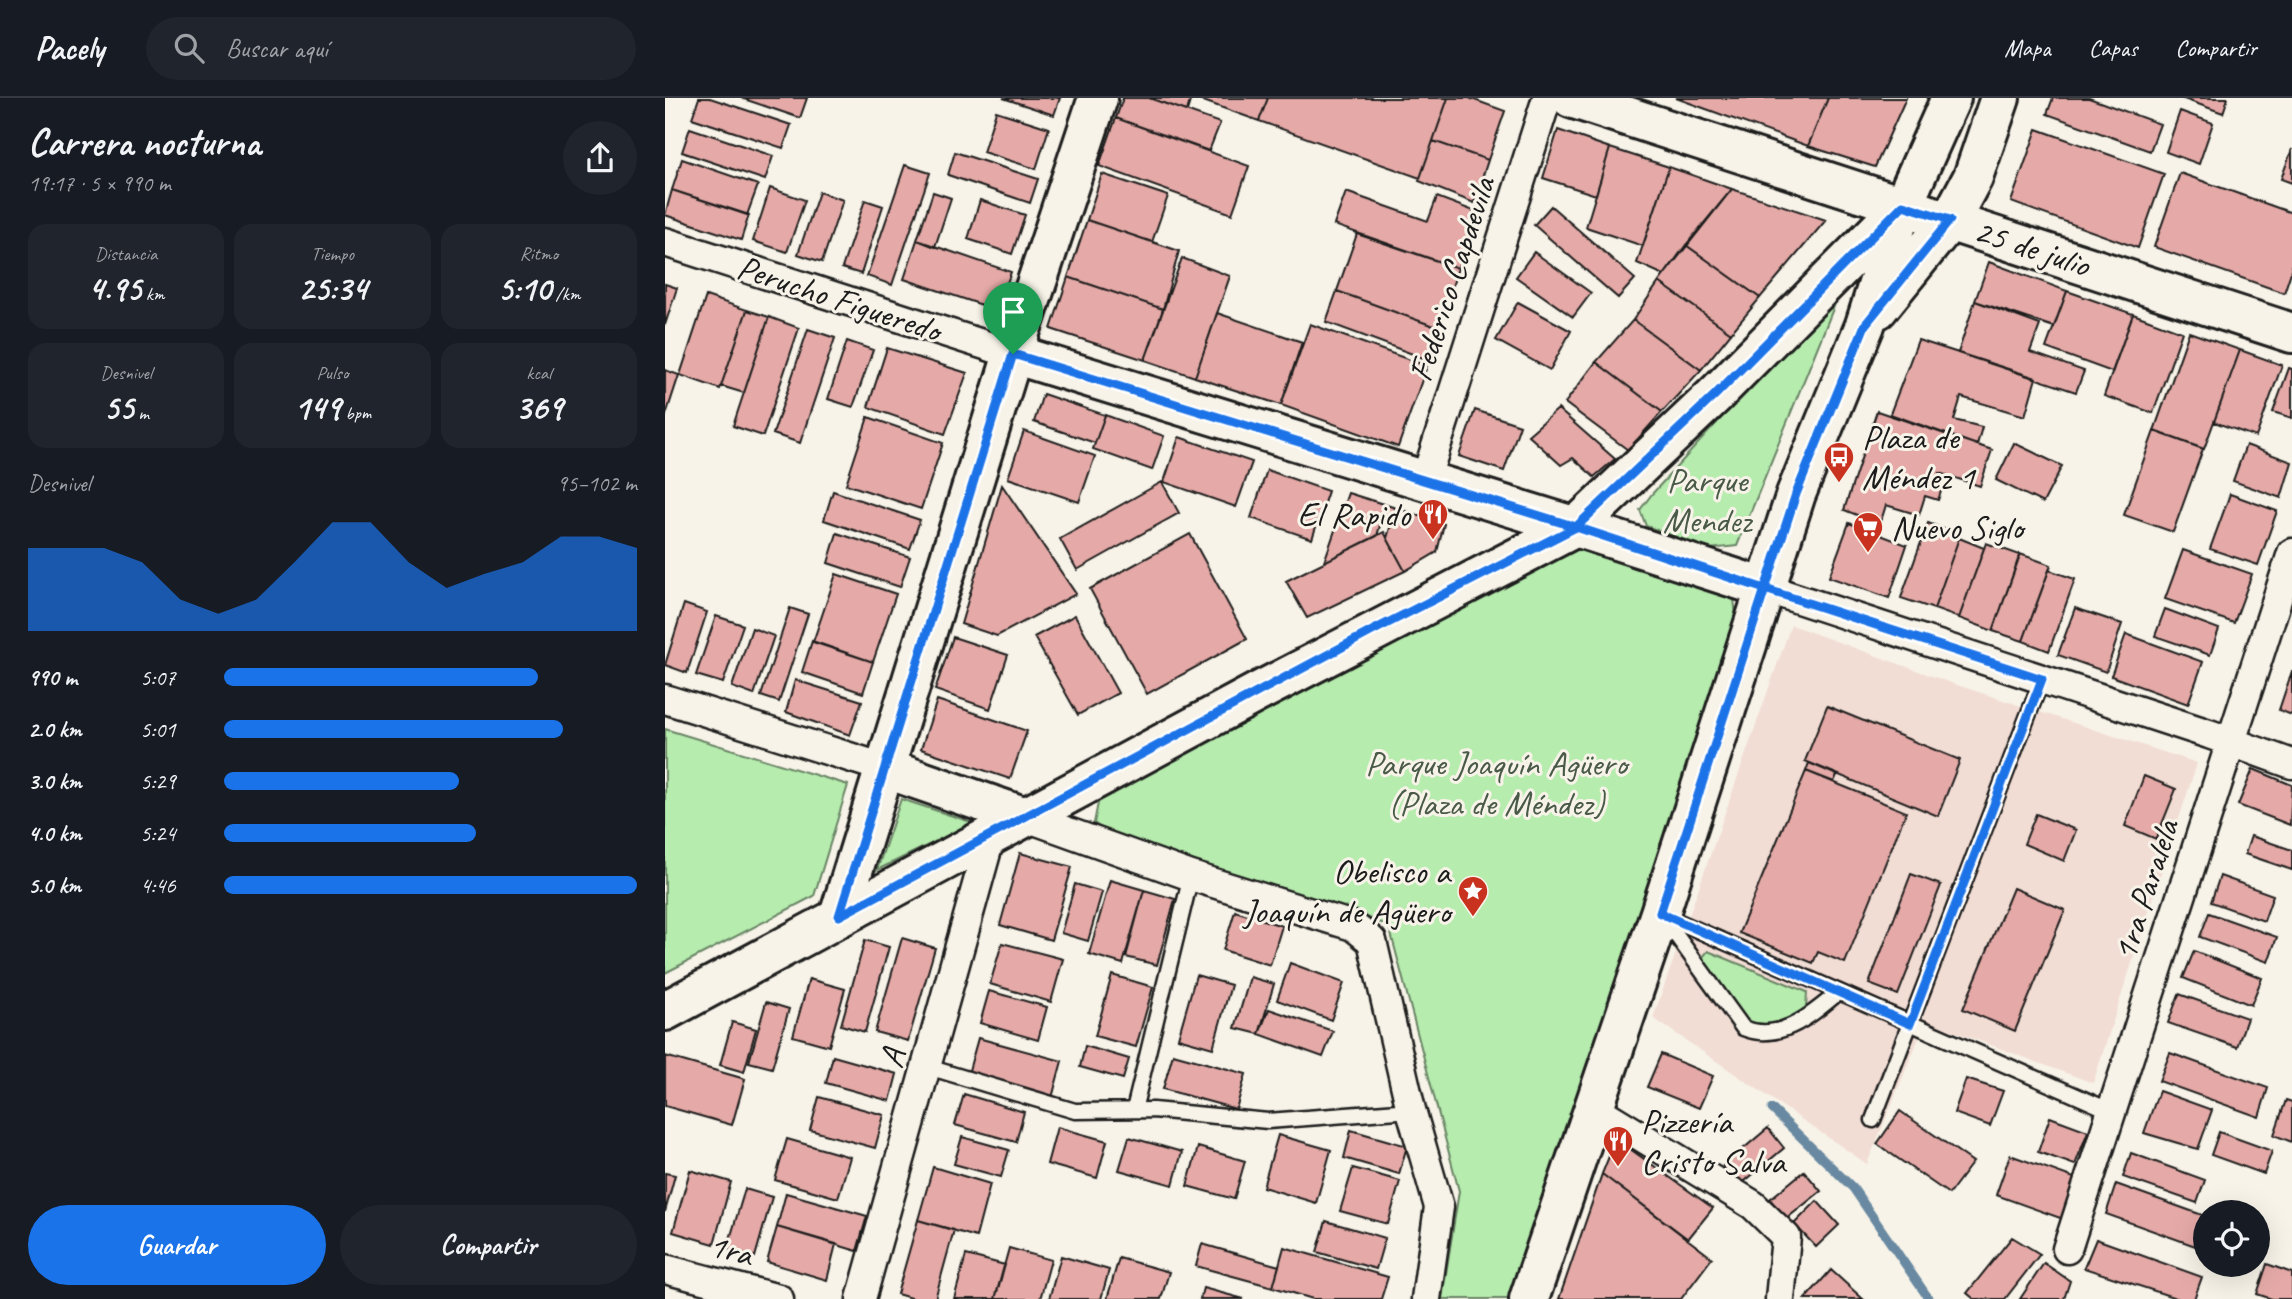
<!DOCTYPE html>
<html lang="es">
<meta charset="utf-8">
<style>
body{margin:0;font-family:Caveat,sans-serif;background:#20242c;color:#f1f3f6;height:100vh;display:flex;flex-direction:column;font-size:26px;white-space:nowrap}
*{box-sizing:border-box;margin:0}
p{font-size:23px;color:#9ea1a6}
.icon{flex:none;width:38px;height:38px;fill:none;stroke:currentColor;stroke-width:2;stroke-linecap:round;stroke-linejoin:round}
.map{position:relative;flex:1;overflow:hidden}
.side{display:flex;flex-direction:column;background:#171b24;width:665px}
.side>*{flex:none}
.controls{position:absolute;left:1528px;top:1102px;display:grid;gap:14px}
.controls a{display:grid;place-items:center;width:77px;height:77px;border-radius:50%;background:#171b24;box-shadow:0 7px 28px #0002;font-size:35px}
.pin{position:absolute;display:grid;place-items:center;width:60px;height:60px;color:#fff;margin:-72px -30px;border-radius:50% 50% 50% 0;rotate:-45deg;box-shadow:0 0 7px #0007}
.pin .icon{rotate:45deg}
.round{display:grid;place-items:center;flex:none;width:74px;height:74px;border-radius:37px;background:#20242c}
.headline{display:flex;align-items:center;justify-content:space-between;height:119px;padding:0 28px}
h1{font-size:38px;font-weight:800;line-height:52px}
.figures{display:grid;grid-template-columns:repeat(3,1fr);gap:10px;height:119px;padding:7px 28px}
.figures div{display:grid;align-content:center;border-radius:18px;background:#20242c;text-align:center}
.figures b{font-size:35px;font-weight:800}
.figures small{font-size:19px;font-weight:400}
.figures p{font-size:19px}
.chart{height:196px;padding:14px 28px}
.chart p{display:flex;justify-content:space-between}
.chart svg{width:100%;height:126px;margin-top:7px;fill:#1a73e8;opacity:.7}
.action{display:flex;gap:14px;margin-top:auto;padding:14px 28px}
.action a{flex:1;height:80px;border-radius:42px;background:#1a73e8;color:#fff;font-size:28px;font-weight:800;line-height:80px;text-align:center}
.action a+a{background:#20242c;color:#f1f3f6}
ul{padding:0 28px;list-style:none;font-size:23px}
li{display:grid;grid-template-columns:112px 84px 1fr;align-items:center;height:52px}
li i{height:18px;border-radius:9px;background:#1a73e8}
header{display:flex;align-items:center;gap:42px;box-sizing:border-box;height:98px;padding:0 35px;background:#171b24;border-bottom:2px solid #363941}
header strong{font-size:33px}
nav{display:flex;gap:38px;margin-inline-start:auto;font-size:24px}
.search{width:490px;height:63px;background:#20242c;display:flex;align-items:center;gap:18px;box-sizing:border-box;padding:0 24px;border-radius:38px;color:#9ea1a6;font-size:26px}
main{display:flex;flex:1;min-height:0}
.map>svg:first-child{display:block}
.built{fill:#f2ddd4}
.green{fill:#b6ecae;stroke:#698465;stroke-width:2}
.lines{fill:none;stroke-linecap:round;stroke-linejoin:round}
.stream{stroke:#6889a1;stroke-width:9}
.building{fill:#e5aaa7;stroke:#1c1c1c;stroke-width:2}
.lane-casing{stroke:#1c1c1c;stroke-width:19}
.street-casing{stroke:#1c1c1c;stroke-width:33}
.secondary-casing{stroke:#1c1c1c;stroke-width:44}
.lane{stroke:#f7f3e8;stroke-width:14}
.street{stroke:#f7f3e8;stroke-width:28}
.secondary{stroke:#f7f3e8;stroke-width:38}
.route-casing{stroke:#fff;stroke-width:14}
.route{stroke:#1a73e8;stroke-width:9}
.labels{text-anchor:middle;stroke-width:6;stroke-linejoin:round;paint-order:stroke}
.street-label{font-size:35px;fill:#1c1c1c;stroke:#f7f3e8}
.poi-label{font-size:35px;fill:#1c1c1c;stroke:#f7f3e8;text-anchor:start}
.park-label{font-size:35px;fill:#4a5a48;stroke:#f7f3e8}
</style>
<header>
<strong>Pacely</strong>
<div class="search"><svg class="icon" aria-label="search" viewBox="0 0 24 24"><circle cx="10" cy="10" r="6"/><path d="M15 15l6 6"/></svg>Buscar aquí</div>
<nav><a>Mapa</a><a>Capas</a><a>Compartir</a></nav>
</header>
<main>
<section class="side">
<div class="headline"><div><h1>Carrera nocturna</h1><p>19:17 · 5 × 990 m</p></div><a class="round"><svg class="icon" aria-label="share" viewBox="0 0 24 24"><path d="M12 15V3M7 8l5-5 5 5M5 13v7h14v-7"/></svg></a></div>
<div class="figures">
<div><p>Distancia</p><b>4.95<small> km</small></b></div>
<div><p>Tiempo</p><b>25:34</b></div>
<div><p>Ritmo</p><b>5:10<small> /km</small></b></div>
</div>
<div class="figures">
<div><p>Desnivel</p><b>55<small> m</small></b></div>
<div><p>Pulso</p><b>149<small> bpm</small></b></div>
<div><p>kcal</p><b>369</b></div>
</div>
<div class="chart"><p><span>Desnivel</span>95–102 m</p>
<svg viewBox="0 0 160 44" preserveAspectRatio="none"><path d="M0 44V15L10 15L20 15L30 20L40 33L50 38L60 33L70 20L80 6L90 6L100 20L110 29L120 24L130 20L140 11L150 11L160 15V44z"/></svg>
</div>
<ul>
<li><b>990 m</b>5:07<i style="width:76%"></i></li>
<li><b>2.0 km</b>5:01<i style="width:82%"></i></li>
<li><b>3.0 km</b>5:29<i style="width:57%"></i></li>
<li><b>4.0 km</b>5:24<i style="width:61%"></i></li>
<li><b>5.0 km</b>4:46<i style="width:100%"></i></li>
</ul>
<div class="action"><a>Guardar</a><a>Compartir</a></div>
</section>
<div class="map">
<svg width="1627" height="1201" viewBox="0 0 1627 1201">
<rect width="100%" height="100%" fill="#f7f3e8"/>
<filter id="ink" filterUnits="userSpaceOnUse"><feTurbulence type="fractalNoise" baseFrequency=".0143" numOctaves="2"/><feDisplacementMap in="SourceGraphic" scale="14" xChannelSelector="R" yChannelSelector="G"/><feConvolveMatrix kernelMatrix="1 2 1 2 8 2 1 2 1" color-interpolation-filters="sRGB"/></filter>
<g filter="url(#ink)">
<path class="built" d="M1126 527 1292 587 1532 665 1428 985 1261 923 1202 1066 988 920Z"/>
<path class="green" d="M1178 186 1072 448 1044 451 981 428 975 412 987 396Z
M906 445 1054 492 1069 501 1071 518 1028 659 848 1201H777L794 1093 724 828 672 807 447 739 429 725 436 690Z
M0 631 183 687 149 798 0 875Z
M236 701 309 725 212 772Z
M1043 853 1142 894 1141 910C1129 917 1110 928 1096 928 1076 928 1048 876 1037 860Z"/>
<g class="lines">
<path class="stream" d="M1107 1011 1188 1090 1264 1201"/>
</g>
<path class="building" d="M34 0H45L126 27 118 50 27 20Z
M76 0H142L135 20Z
M338 0H395L389 17Z
M458 0H484L555 25 544 53 451 20Z
M484 0H526L522 13Z
M530 0H603L594 23Z
M603 0H783L755 80 594 23Z
M783 0H804L840 13 823 62 768 43Z
M1011 0H1163L1143 48Z
M1163 0H1241L1210 69 1143 48Z
M1388 0H1424L1495 26 1485 53 1382 16Z
M1516 0H1563L1558 15Z
M331 13 384 30 371 71 318 54Z
M1515 13 1548 25 1534 66 1501 54Z
M451 20 584 68 567 116 434 68Z
M25 30 108 58 100 82 17 54Z
M1372 31 1499 76 1473 150 1346 104Z
M893 32 945 50 931 97 878 80Z
M768 43 823 62 809 105 754 83Z
M945 50 1004 69 978 148 921 129Z
M1627 51V85L1616 81Z
M290 54 373 81 365 105 283 77Z
M17 61 93 87 82 117 7 92Z
M240 67 265 75 227 187 202 178Z
M1004 69 1067 91 999 177 972 165Z
M1515 75 1627 115V171L1619 195 1489 149Z
M437 76 503 98 487 144 422 122Z
M105 90 140 102 122 154 88 143Z
M1067 91 1161 122 1095 200 1021 147Z
M7 92 84 117 76 142 0 117Z
M154 94 178 102 157 164 133 156Z
M268 94 286 100 270 149 252 142Z
M681 94 763 123 772 99 809 113 793 170 669 127Z
M200 102 218 108 196 176 177 170Z
M315 102 360 117 347 156 303 141Z
M886 108 970 181 953 200 869 127Z
M422 122 514 153 498 211 403 179Z
M692 136 793 170 774 230 672 193Z
M252 142 346 174 332 212 239 181Z
M1021 147 1095 200 1066 235 994 184Z
M869 154 926 195 908 219 851 179Z
M517 160 565 178 530 279 480 262Z
M1324 164 1402 193 1389 229 1310 203Z
M403 179 498 211 480 262 386 231Z
M994 184 1066 235 1036 272 968 222Z
M0 186 12 190 0 227Z
M672 193 774 230 761 261 661 224Z
M1402 193 1468 216 1447 274 1381 250Z
M41 198 82 212 55 291 15 277Z
M1310 203 1375 227 1365 254 1419 273 1411 294 1293 255Z
M853 204 906 233 885 272 831 242Z
M82 212 104 219 79 295 56 288Z
M552 215 637 244 616 307 530 279Z
M1468 216 1517 234 1488 315 1439 298Z
M104 219 134 230 98 338 68 328Z
M968 222 1036 272 997 314 931 264Z
M645 226 762 268 733 349 616 307Z
M143 231 170 240 135 345 108 336Z
M1524 234 1575 252 1539 351 1489 333Z
M1253 242 1371 280 1360 318 1296 299 1289 322 1317 329 1312 347 1225 316Z
M182 243 208 252 188 309 163 301Z
M222 250 302 275 280 336 203 309Z
M1575 252 1617 267 1591 339 1549 324Z
M931 264 997 314 963 352 900 305Z
M1624 270 1627 271V320L1608 314Z
M0 272 14 277 0 320Z
M378 296 440 317 430 345 369 324Z
M893 311 950 361 929 379 908 360 896 367 863 337Z
M810 312 855 327 839 373 794 358Z
M1212 313 1327 352 1315 388 1275 375 1271 386 1278 388 1273 402 1260 398 1254 417 1221 407 1215 426 1179 412Z
M440 317 499 338 487 372 428 351Z
M203 319 278 345 256 411 181 386Z
M359 333 430 358 414 404 343 380Z
M1489 333 1538 351 1508 434 1459 417Z
M514 339 587 364 571 409 499 384Z
M1349 345 1397 368 1378 405 1331 382Z
M1581 347 1627 364 1616 400 1568 383Z
M602 372 663 393 647 441 586 420Z
M497 384 514 415 412 472 395 441Z
M337 387 411 496 332 538 296 526Z
M168 393 255 422 245 451 159 422Z
M683 395 731 410 726 426 716 424 712 438 659 464Z
M1565 396 1612 413 1593 467 1545 451Z
M731 410 779 426 772 454 740 473 722 440Z
M1184 425 1242 447 1224 500 1164 479Z
M1263 425 1295 437 1269 511 1236 500Z
M719 434 740 473 642 520 621 483Z
M172 435 245 459 235 489 163 465Z
M525 436 582 541 482 596 425 491Z
M1294 440 1319 450 1294 520 1269 511Z
M1321 445 1355 457 1328 533 1294 520Z
M1518 452 1587 476 1569 525 1500 501Z
M1355 456 1386 467 1358 543 1328 533Z
M1384 472 1410 481 1384 553 1358 543Z
M171 476 231 496 208 564 148 544Z
M19 506 42 514 22 575 0 567Z
M125 510 143 516 114 604 96 598Z
M1410 510 1457 526 1441 574 1393 557Z
M1500 511 1554 531 1545 557 1490 538Z
M410 517 453 595 413 617 369 539Z
M51 518 78 527 58 585 31 577Z
M87 530 109 538 89 597 67 589Z
M1461 536 1538 564 1523 606 1446 578Z
M288 539 343 557 325 611 270 592Z
M147 543 208 564 198 595 137 574Z
M1627 573V617L1614 612Z
M130 582 197 603 185 637 121 614Z
M272 602 362 633 345 681 256 651Z
M1162 608 1295 662 1273 718 1140 663Z
M1144 665 1172 677 1169 684 1141 673Z
M1588 671 1627 687 1625 727 1573 707Z
M1141 673 1241 714 1180 865 1153 854 1148 865 1074 835Z
M1479 678 1511 691 1491 741 1460 728Z
M1371 716 1411 732 1399 763 1359 746Z
M1586 738 1627 752V772L1580 756Z
M355 755 407 769 386 842 335 827Z
M1246 776 1276 787 1233 897 1204 886Z
M1555 778 1608 797 1599 823 1546 804Z
M445 782 479 792 458 866 424 856Z
M410 786 437 794 423 843 396 835Z
M1348 790 1400 812 1350 933 1298 911Z
M479 792 510 801 492 867 461 859Z
M570 813 617 828 605 867 558 852Z
M1544 815 1612 839 1603 864 1535 839Z
M237 840 270 850 243 943 210 934Z
M200 842 224 849 200 934 176 927Z
M337 845 398 861 386 904 325 886Z
M1529 853 1597 880 1586 907 1518 880Z
M625 865 679 885 666 922 612 902Z
M447 877 488 889 471 949 430 938Z
M531 877 566 887 548 950 513 940Z
M585 879 609 886 594 936 570 930Z
M144 881 180 891 164 948 128 938Z
M324 893 382 909 373 942 315 925Z
M1514 896 1582 920 1572 949 1503 925Z
M101 904 124 911 107 970 84 964Z
M604 911 668 933 658 959 594 936Z
M67 924 91 931 79 974 55 967Z
M313 940 397 963 387 1000 303 976Z
M420 948 464 961 458 981 415 969Z
M1505 955 1603 990 1594 1019 1494 983Z
M508 956 581 976 571 1011 498 991Z
M996 956 1048 978 1034 1010 982 989Z
M0 958 80 981 67 1027 0 1008Z
M168 958 232 976 225 1003 161 985Z
M1301 981 1338 993 1325 1028 1289 1015Z
M1494 993 1547 1012 1533 1051 1479 1035Z
M299 996 359 1014 351 1044 290 1027Z
M154 999 219 1017 210 1050 145 1032Z
M1621 1002 1627 1004V1044L1609 1037Z
M1235 1013 1308 1064 1284 1096 1212 1046Z
M1385 1019 1423 1033 1410 1067 1373 1054Z
M392 1029 442 1043 432 1080 382 1066Z
M1103 1030 1119 1050 1074 1088 1058 1068Z
M686 1032 742 1048 734 1076 679 1060Z
M1554 1034 1607 1053 1599 1076 1546 1057Z
M613 1037 666 1052 651 1105 598 1089Z
M297 1039 344 1052 336 1079 289 1066Z
M464 1039 517 1054 508 1087 454 1072Z
M122 1041 185 1059 173 1100 110 1082Z
M951 1041 1048 1110 1023 1141 937 1076Z
M533 1049 580 1063 569 1101 522 1088Z
M1466 1055 1540 1082 1532 1105 1458 1079Z
M1345 1057 1412 1081 1398 1121 1331 1097Z
M268 1069 325 1086 311 1139 253 1122Z
M688 1070 735 1083 723 1126 675 1113Z
M25 1072 66 1084 49 1146 8 1134Z
M1139 1073 1156 1093 1121 1121 1105 1101Z
M0 1075 10 1077 0 1114Z
M937 1076 1047 1160 1016 1201H894Z
M1451 1086 1540 1118V1130L1533 1149 1441 1116Z
M80 1091 107 1099 90 1159 62 1151Z
M121 1095 202 1118 192 1153 112 1129Z
M1152 1103 1174 1127 1151 1149 1129 1126Z
M253 1122 289 1132 270 1201H249L232 1196Z
M661 1123 720 1140 711 1171 652 1154Z
M112 1129 171 1146 162 1182 102 1164Z
M1347 1139 1375 1156 1340 1201H1309L1302 1195Z
M1431 1141 1537 1179 1529 1201H1514L1419 1170Z
M537 1146 614 1168 608 1189 531 1168Z
M619 1149 723 1179 716 1201H648L608 1189Z
M344 1150 386 1162 375 1201H330Z
M301 1157 340 1167 330 1201H289Z
M396 1158 444 1172 436 1201H384Z
M454 1160 504 1174 496 1201H442Z
M1379 1165 1405 1183 1399 1201H1355Z
M1602 1166 1627 1175V1201H1607L1592 1196Z
M1166 1172 1198 1201H1140Z
M538 1190 579 1201H535Z"/>
<g class="lines">
<g class="lane-casing">
<path id="lane" d="M996 816 1446 1013
M998 819 1078 930C1116 945 1146 917 1174 894
M263 969 410 1013 488 1012 603 1023 746 1012
M469 1012 526 778
M1208 1022 1377 581"/>
</g>
<g class="street-casing">
<path id="street" d="M0 144 348 256
M760 383 882 0
M1100 490 1544 636 1627 666
M0 601 219 670
M361 719 526 778 688 828 707 843 746 1012 774 1109 761 1201
M928 1009 1088 1107 1121 1139 1115 1201
M1402 1151 1627 455
M0 1171 114 1201
M196 1201 326 737"/>
</g>
<g class="secondary-casing">
<path id="secondary" d="M906 0 1627 235
M1213 211 1285 122 1308 79 1335 0
M348 256 911 429 1100 490
M219 670 361 719
M174 818 348 256 433 0
M0 913 595 593 911 429 1050 297 1238 107
M864 1201 995 815 1131 396 1200 227 1238 107 1286 0"/>
</g>
<use href="#lane" class="lane"/>
<use href="#street" class="street"/>
<use href="#secondary" class="secondary"/>
</g>
</g>
<g class="lines" filter="url(#ink)">
<g class="route-casing">
<path id="route" d="M348 256 174 818 709 532 911 429 1100 491 995 815 1245 926 1377 581 1100 491 1131 396 1200 227 1285 122 1238 107 1050 297 911 429 348 256"/>
</g>
<use href="#route" class="route"/>
</g>
<defs>
<g id="bus-pin" transform="scale(1.575)"><path d="M0 17L-7.5 6A9.5 9.5 0 1 1 7.5 6Z" fill="#c8321e" stroke="#f7f3e8"/><path d="M-5-6H5V4H4V6H2V4H-2V6H-4V4H-5ZM-3.5-4V0h7V-4ZM-3.5 1.2v1.5H-2V1.2ZM2 1.2v1.5H3.5V1.2Z" fill="#fff"/></g>
<g id="restaurant-pin" transform="scale(1.575)"><path d="M0 17L-7.5 6A9.5 9.5 0 1 1 7.5 6Z" fill="#c8321e" stroke="#f7f3e8"/><path d="M-5-6h1v4h1v-4h1v4h1v-4h1v5L-1.5 .5V6h-2V.5L-5-1ZM5-6V6H3V1.5H1.5Q1.5-4 5-6Z" fill="#fff"/></g>
<g id="supermarket-pin" transform="scale(1.575)"><path d="M0 17L-7.5 6A9.5 9.5 0 1 1 7.5 6Z" fill="#c8321e" stroke="#f7f3e8"/><path d="M-6-5.5h2.5l.6 2H6L4.5 2H-2.5L-4.4-4H-6ZM-1.5 3.2a1.3 1.3 0 1 0 .1 0ZM3 3.2a1.3 1.3 0 1 0 .1 0Z" fill="#fff"/></g>
<g id="sight-pin" transform="scale(1.575)"><path d="M0 17L-7.5 6A9.5 9.5 0 1 1 7.5 6Z" fill="#c8321e" stroke="#f7f3e8"/><path d="M0-6L1.8-2.2L6-1.7L2.9 1.2L3.7 5.4L0 3.3L-3.7 5.4L-2.9 1.2L-6-1.7L-1.8-2.2Z" fill="#fff"/></g>
</defs>
<g fill-rule="evenodd">
<use href="#bus-pin" x="1174" y="359"/>
<use href="#restaurant-pin" x="768" y="416"/>
<use href="#supermarket-pin" x="1203" y="429"/>
<use href="#sight-pin" x="808" y="793"/>
<use href="#restaurant-pin" x="953" y="1043"/>
</g>
<g class="labels">
<g class="street-label">
<text transform="translate(1367 149) rotate(18)" y="12">25 de julio</text>
<text transform="translate(786 181) rotate(-72)" y="12">Federico Capdevila</text>
<text transform="translate(174 200) rotate(18)" y="12">Perucho Figueredo</text>
<text transform="translate(1480 792) rotate(-72)" y="12">1ra Paralela</text>
<text transform="translate(227 960) rotate(-74)" y="12">A</text>
<text transform="translate(66 1151) rotate(15)" y="12">1ra</text>
</g>
<g class="poi-label">
<text x="1197" y="351">Plaza de<tspan x="1197" dy="40">Méndez 1</tspan></text>
<text x="745" y="428" text-anchor="end">El Rapido</text>
<text x="1226" y="441">Nuevo Siglo</text>
<text x="785" y="785" text-anchor="end">Obelisco a<tspan x="785" dy="40">Joaquín de Agüero</tspan></text>
<text x="976" y="1035">Pizzería<tspan x="976" dy="40">Cristo Salva</tspan></text>
</g>
<g class="park-label">
<text x="1042" y="394">Parque<tspan x="1042" dy="40">Mendez</tspan></text>
<text x="831" y="677">Parque Joaquín Agüero<tspan x="831" dy="40">(Plaza de Méndez)</tspan></text>
</g>
</g>
</svg>
<div class="controls">
<a><svg class="icon" aria-label="locate" viewBox="0 0 24 24"><circle cx="12" cy="12" r="6"/><path d="M12 2v4M12 18v4M2 12h4M18 12h4"/></svg></a>
</div>
<div class="pin" style="left:348px;top:256px;background:#1e9e55"><svg class="icon" aria-label="arrive" viewBox="0 0 24 24"><path d="M6 21V4h12l-3 4 3 4H6"/></svg></div>
</div>
</main>
